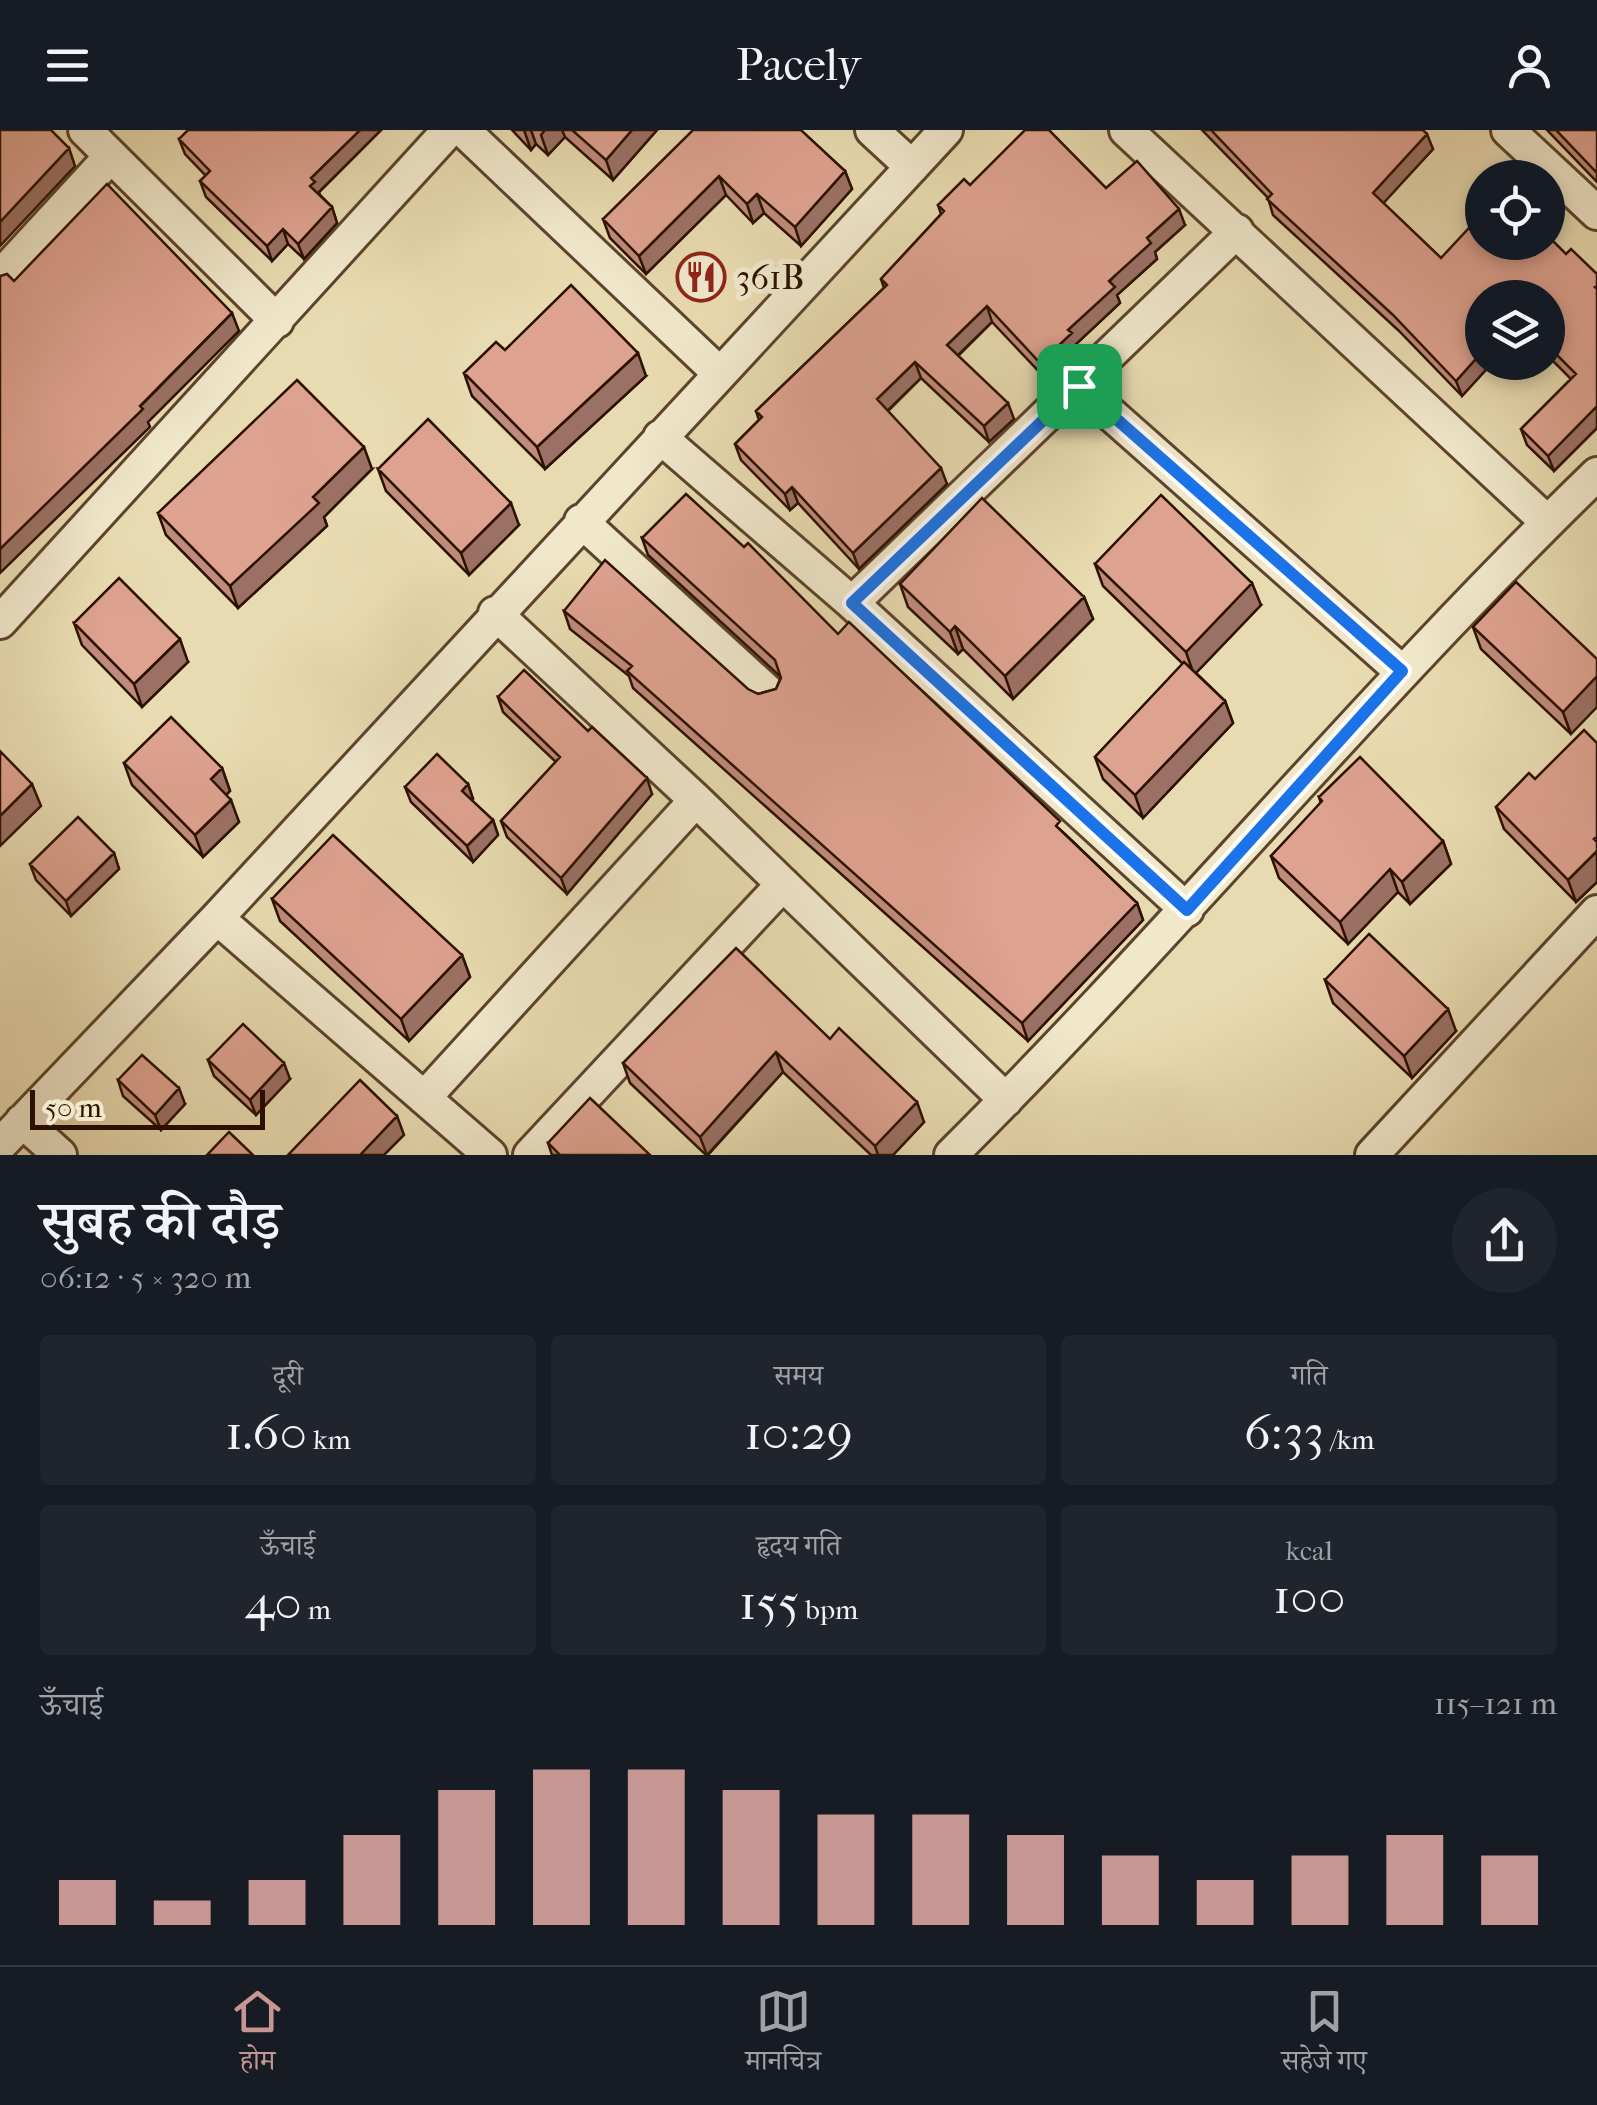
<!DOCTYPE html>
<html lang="hi">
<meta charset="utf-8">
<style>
body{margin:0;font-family:"IM FELL French Canon","Noto Serif Devanagari",serif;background:#20242c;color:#f1f3f6;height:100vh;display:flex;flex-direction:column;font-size:38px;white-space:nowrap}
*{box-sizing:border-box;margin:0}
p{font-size:32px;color:#9ea1a6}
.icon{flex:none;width:55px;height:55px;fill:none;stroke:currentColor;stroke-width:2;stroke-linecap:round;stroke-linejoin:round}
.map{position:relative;height:1025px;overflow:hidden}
.drawer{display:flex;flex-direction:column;background:#171b24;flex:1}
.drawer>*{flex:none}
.buttons{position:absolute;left:1465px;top:30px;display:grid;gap:20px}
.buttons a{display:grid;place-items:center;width:100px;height:100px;border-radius:50%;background:#171b24;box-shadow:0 5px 15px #0003;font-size:50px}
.scale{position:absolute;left:30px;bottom:25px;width:235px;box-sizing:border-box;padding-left:10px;border:5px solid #2c1100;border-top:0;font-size:28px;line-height:35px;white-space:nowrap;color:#2c1100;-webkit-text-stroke:8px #f1e8cc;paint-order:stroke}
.pin{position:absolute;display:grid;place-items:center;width:85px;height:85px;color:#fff;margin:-42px;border-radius:20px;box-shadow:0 5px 15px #0006}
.round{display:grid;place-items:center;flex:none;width:105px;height:105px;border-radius:52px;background:#20242c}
.overview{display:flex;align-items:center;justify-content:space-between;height:170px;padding:0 40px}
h1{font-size:55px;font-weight:600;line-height:75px}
.figures{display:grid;grid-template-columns:repeat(3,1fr);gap:15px;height:170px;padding:10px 40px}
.figures div{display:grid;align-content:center;border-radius:10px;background:#20242c;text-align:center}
.figures b{font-size:50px;font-weight:600}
.figures small{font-size:28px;font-weight:400}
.figures p{font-size:28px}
.chart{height:280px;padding:20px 40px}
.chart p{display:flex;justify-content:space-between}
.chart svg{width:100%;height:180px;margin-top:10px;stroke:#c59692;stroke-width:6}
header{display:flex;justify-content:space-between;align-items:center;height:130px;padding:0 40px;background:#171b24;font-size:45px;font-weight:600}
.menu{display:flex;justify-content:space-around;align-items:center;height:140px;border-top:2px solid #363941;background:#171b24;font-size:28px;color:#9ea1a6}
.menu a{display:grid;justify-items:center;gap:5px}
.menu .selected{color:#c59692}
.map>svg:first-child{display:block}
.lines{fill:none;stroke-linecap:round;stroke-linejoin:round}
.street-casing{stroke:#5b442c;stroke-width:38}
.street{stroke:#f1e8cc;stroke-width:32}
.wall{fill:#bf8b7c;stroke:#2c1100;stroke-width:2.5}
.shaded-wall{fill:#9b7165;stroke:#2c1100;stroke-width:2.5}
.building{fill:#dea290;stroke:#2c1100;stroke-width:2.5}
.route-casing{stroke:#fff;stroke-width:20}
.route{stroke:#1a73e8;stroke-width:12}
.labels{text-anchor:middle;stroke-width:10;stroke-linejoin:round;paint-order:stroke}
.poi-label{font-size:35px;fill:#2c1100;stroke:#f1e8cc;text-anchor:start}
</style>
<header><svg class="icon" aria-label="menu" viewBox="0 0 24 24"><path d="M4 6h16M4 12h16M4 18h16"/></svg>Pacely<svg class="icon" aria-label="person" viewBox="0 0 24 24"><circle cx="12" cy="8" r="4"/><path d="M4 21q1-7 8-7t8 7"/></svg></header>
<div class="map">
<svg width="1597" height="1025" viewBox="0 0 1597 1025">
<rect width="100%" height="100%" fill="#e9dbb1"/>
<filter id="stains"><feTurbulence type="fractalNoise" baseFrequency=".002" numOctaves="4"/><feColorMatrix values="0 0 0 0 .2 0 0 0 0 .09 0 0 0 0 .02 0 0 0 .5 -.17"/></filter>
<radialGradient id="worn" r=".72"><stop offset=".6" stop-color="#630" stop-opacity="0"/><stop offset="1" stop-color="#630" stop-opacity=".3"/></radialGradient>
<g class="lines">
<g class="street-casing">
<path id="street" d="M85 0 277 191
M463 0 719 243
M872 0 912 37
M1126 0 1547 392
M1508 0 1597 83
M0 147 111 26
M1079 256 1401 541
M660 307 852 473 1187 780
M581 391 768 562
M852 473 1237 101
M495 483 696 670 1006 970
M0 492 449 0
M217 788 490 1025
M424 968 696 670
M22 991 60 1025
M0 1015 217 788 946 0
M530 1025 783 754
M951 1025C1173 804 1372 562 1597 344
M1372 1025 1597 782"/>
</g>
<use href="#street" class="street"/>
</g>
<path class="wall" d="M381 0 319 62 320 65 332 77 337 93 304 129 288 114 272 131 206 67 200 51 206 46 185 24 179 9Z
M512 0H657L613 50 565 7 548 25 536 14 531 20Z
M1202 0H1423L1433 19 1383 73 1441 128 1482 112 1566 124 1597 144V298L1554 341 1527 315 1521 299 1571 249 1548 226V168H1482V232H1493L1462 266 1398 200 1273 85 1268 68Z
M1547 0H1597V52Z
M810 9 845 41 852 59 801 116 764 83 753 93 726 65 646 144 610 108 603 89Z
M970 55 1106 58 1185 95 1155 122 1157 129 1117 165 1120 173 1076 214 1078 219 1046 249 992 192 958 226 1014 289 989 312 921 248 888 281 947 354 859 439 798 373 790 380 741 330 735 314 759 290 756 281 884 158 881 149 941 84 938 75Z
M505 220 646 246 545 339 472 266 464 243Z
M372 339 324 387 327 396 238 478 166 405 158 383Z
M378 339 519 395 469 445 386 361Z
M642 408 838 504 1065 704 1137 773 1143 790 1028 911 633 558 629 546 570 499 564 481 758 564 776 559 781 547 648 425Z
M1095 434 1261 475 1196 543 1225 571 1233 593 1143 688 1103 649 1095 627 1183 534 1103 456Z
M1516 452 1571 604 1481 519 1473 497Z
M900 454 1084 467 1093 489 1013 569 963 519 958 524 908 477Z
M74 493 188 532 142 577 82 515Z
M498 567 588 601 652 664 567 764 507 707 501 691 556 632 503 582Z
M1597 613V752L1576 772 1504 699 1496 677 1535 649Z
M124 633 222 638 230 661 226 665 239 692 203 727 132 655Z
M468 654 473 669 472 671 493 690 498 705 473 732 411 672 405 657Z
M1319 667 1443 711 1451 734 1410 774 1398 762 1348 814 1279 748 1271 726 1321 673Z
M114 723 119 739 71 786 36 750 30 734Z
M272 769 462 825 470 847 409 911 280 791Z
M1325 850 1456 901 1412 948 1333 873Z
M830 909 924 992 893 1025H871L783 942 708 1025H706L630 953 623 933Z
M208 930 290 949 256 985 214 946Z
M118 950 185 974 161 1000 123 966Z
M548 1013 650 1025H552Z"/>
<path class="shaded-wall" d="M360 0H381L319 62 320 67 310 56 311 48Z
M524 0H531L536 14 531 20Z
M545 0H562L565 7 548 25 541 5Z
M632 0H657L613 50 606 30Z
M1427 4 1433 19 1378 79 1373 63Z
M69 18 75 36 0 116V92Z
M845 41 852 59 801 116 795 97Z
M719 46 726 65 646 144 639 126Z
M757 64 764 83 753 93 747 74Z
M332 77 337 93 304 129 298 114Z
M1179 79 1185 95 1155 122 1157 129 1117 165 1120 173 1076 214 1078 219 1046 249 1040 233 1147 108Z
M283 99 288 114 272 131 267 116Z
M987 176 992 192 952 231 947 215Z
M232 183 239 201 148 292 150 297 0 443V419Z
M1482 222V232H1493L1462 266 1456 251Z
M638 223 646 246 545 339 537 317Z
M915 232 921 248 883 285 877 269Z
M1008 273 1014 289 989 312 984 296Z
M1597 276V298L1554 341 1548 326Z
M364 317 372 339 324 387 327 396 238 478 230 456 313 367Z
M941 338 947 354 859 439 853 423Z
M792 357 798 373 790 380 785 364Z
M511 373 519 395 469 445 461 423Z
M1252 453 1261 475 1194 545 1186 522Z
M1084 467 1093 489 1013 569 1005 546Z
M955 496 963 519 958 524 950 502Z
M180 509 188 532 142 577 134 554Z
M1597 546V577L1571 604 1563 582Z
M1225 571 1233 593 1143 688 1135 665Z
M222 638 230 661 219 672 211 649Z
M647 648 652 664 567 764 561 748Z
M32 654 41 676 0 716V686Z
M468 654 473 669 467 676 462 661Z
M231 670 239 692 203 727 195 705Z
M493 690 498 705 473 732 467 716Z
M1443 711 1451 734 1410 774 1402 752Z
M1597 721V752L1576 772 1568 750Z
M114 723 119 739 71 786 66 771Z
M1390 739 1398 762 1348 814 1340 792Z
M1137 773 1143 790 1028 911 1022 893Z
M462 825 470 847 409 911 401 889Z
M1448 879 1456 901 1412 948 1404 926Z
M776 922 783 942 707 1025 700 1007Z
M284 933 290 949 256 985 250 970Z
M179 958 185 974 161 1000 155 985Z
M917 972 924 992 893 1025H878L875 1016Z
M397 986 404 1005 384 1025H360Z"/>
<path class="building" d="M0 0H51L69 18 0 92Z
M188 0H360L311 48 315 52 310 56 332 77 298 114 283 99 267 116 200 51 210 41 179 9Z
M572 0H632L606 30Z
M693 0H801L845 41 795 97 757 64 747 74 719 46 639 126 603 89Z
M1025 0H1049L1106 58 1137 31 1179 79 1147 108 1151 113 1109 151 1115 157 1068 200 1072 203 1040 233 987 176 947 215 1008 273 984 296 915 232 877 269 941 338 853 423 792 357 785 364 735 314 762 287 756 281 887 155 881 149 944 81 938 75 964 49 970 55Z
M1211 0H1423L1427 4 1373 63 1441 128 1482 84V112H1548V106L1566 124 1571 119 1597 144V156L1595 157 1597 159V276L1548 326 1521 299 1576 244 1548 216V168H1482V222L1456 251 1393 185 1267 69 1272 64Z
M1556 0H1597V43Z
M107 54 232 183 140 276 143 279 0 419V146L7 144 14 151Z
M571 155 638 223 537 317 464 243 496 212 505 220Z
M297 250 364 317 313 367 319 373 230 456 158 383Z
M428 289 511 373 461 423 378 339Z
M686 364 744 417 748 413 838 504 849 492 1060 691 1056 696 1137 773 1022 893 627 541 632 536 564 481 605 430 748 559 758 564 776 559 781 548 775 530 642 408Z
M1161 365 1252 453 1186 522 1095 434Z
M982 368 1084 467 1005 546 955 496 950 502 900 454Z
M119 448 180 509 134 554 74 493Z
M1516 452 1597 529V546L1563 582 1473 497Z
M1184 532 1225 571 1135 665 1095 627Z
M524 540 588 601 592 597 647 648 561 748 501 691 560 627 498 567Z
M171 587 222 638 211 649 231 670 195 705 124 633Z
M1584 600 1597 613V707L1594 709 1597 712V721L1568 750 1496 677 1529 643 1535 649Z
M0 621 32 654 0 686Z
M437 624 468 654 462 661 493 690 467 716 405 657Z
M1360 627 1443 711 1402 752 1390 739 1340 792 1271 726 1322 671 1319 667Z
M78 687 114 723 66 771 30 734Z
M333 705 462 825 401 889 272 769Z
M1369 804 1448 879 1404 926 1325 850Z
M736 818 830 909 839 898 917 972 875 1016 776 922 700 1007 623 933Z
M243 894 284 933 250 970 208 930Z
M142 925 179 958 155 985 118 950Z
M360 950 397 986 360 1025H288Z
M590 968 650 1025H560L548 1013Z
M229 1002 253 1025H207Z"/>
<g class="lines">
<g class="route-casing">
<path id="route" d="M1079 256 1402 541 1187 780 852 473Z"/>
</g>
<use href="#route" class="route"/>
</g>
<defs>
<g id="restaurant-ring" transform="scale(2.5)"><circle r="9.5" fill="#f1e8cc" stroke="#8f2418" stroke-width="1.5"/><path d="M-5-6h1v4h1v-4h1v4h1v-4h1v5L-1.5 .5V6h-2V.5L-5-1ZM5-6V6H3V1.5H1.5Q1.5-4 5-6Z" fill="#8f2418"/></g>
</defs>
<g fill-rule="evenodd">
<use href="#restaurant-ring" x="701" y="147"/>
</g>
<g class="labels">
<g class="poi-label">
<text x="736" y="159">361B</text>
</g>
</g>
<rect width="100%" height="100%" filter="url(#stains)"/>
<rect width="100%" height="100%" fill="url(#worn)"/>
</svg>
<div class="buttons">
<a><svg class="icon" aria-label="locate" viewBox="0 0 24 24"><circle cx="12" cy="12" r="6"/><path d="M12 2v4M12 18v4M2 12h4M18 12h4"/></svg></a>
<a><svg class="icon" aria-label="layers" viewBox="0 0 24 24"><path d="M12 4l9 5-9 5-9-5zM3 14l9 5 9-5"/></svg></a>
</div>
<div class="scale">50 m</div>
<div class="pin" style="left:1079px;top:256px;background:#1e9e55"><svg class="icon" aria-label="arrive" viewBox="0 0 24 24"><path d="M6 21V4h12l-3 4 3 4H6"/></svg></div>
</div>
<section class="drawer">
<div class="overview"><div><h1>सुबह की दौड़</h1><p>06:12 · 5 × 320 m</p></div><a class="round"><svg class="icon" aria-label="share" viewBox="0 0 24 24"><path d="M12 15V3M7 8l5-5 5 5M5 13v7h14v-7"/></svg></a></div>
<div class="figures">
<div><p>दूरी</p><b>1.60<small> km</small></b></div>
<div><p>समय</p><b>10:29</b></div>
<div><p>गति</p><b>6:33<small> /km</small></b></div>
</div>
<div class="figures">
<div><p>ऊँचाई</p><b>40<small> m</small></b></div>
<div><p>हृदय गति</p><b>155<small> bpm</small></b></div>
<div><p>kcal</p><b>100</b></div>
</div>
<div class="chart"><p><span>ऊँचाई</span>115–121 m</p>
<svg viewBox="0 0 160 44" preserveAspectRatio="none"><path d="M5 44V33M15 44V38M25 44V33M35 44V22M45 44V11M55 44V6M65 44V6M75 44V11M85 44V17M95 44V17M105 44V22M115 44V27M125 44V33M135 44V27M145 44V22M155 44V27"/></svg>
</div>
</section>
<nav class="menu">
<a class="selected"><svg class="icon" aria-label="home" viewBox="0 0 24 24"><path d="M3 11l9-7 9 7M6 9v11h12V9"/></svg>होम</a>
<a><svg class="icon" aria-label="map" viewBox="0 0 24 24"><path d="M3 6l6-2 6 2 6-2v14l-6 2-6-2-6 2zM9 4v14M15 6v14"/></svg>मानचित्र</a>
<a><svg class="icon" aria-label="saved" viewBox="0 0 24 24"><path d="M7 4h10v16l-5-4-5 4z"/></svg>सहेजे गए</a>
</nav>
